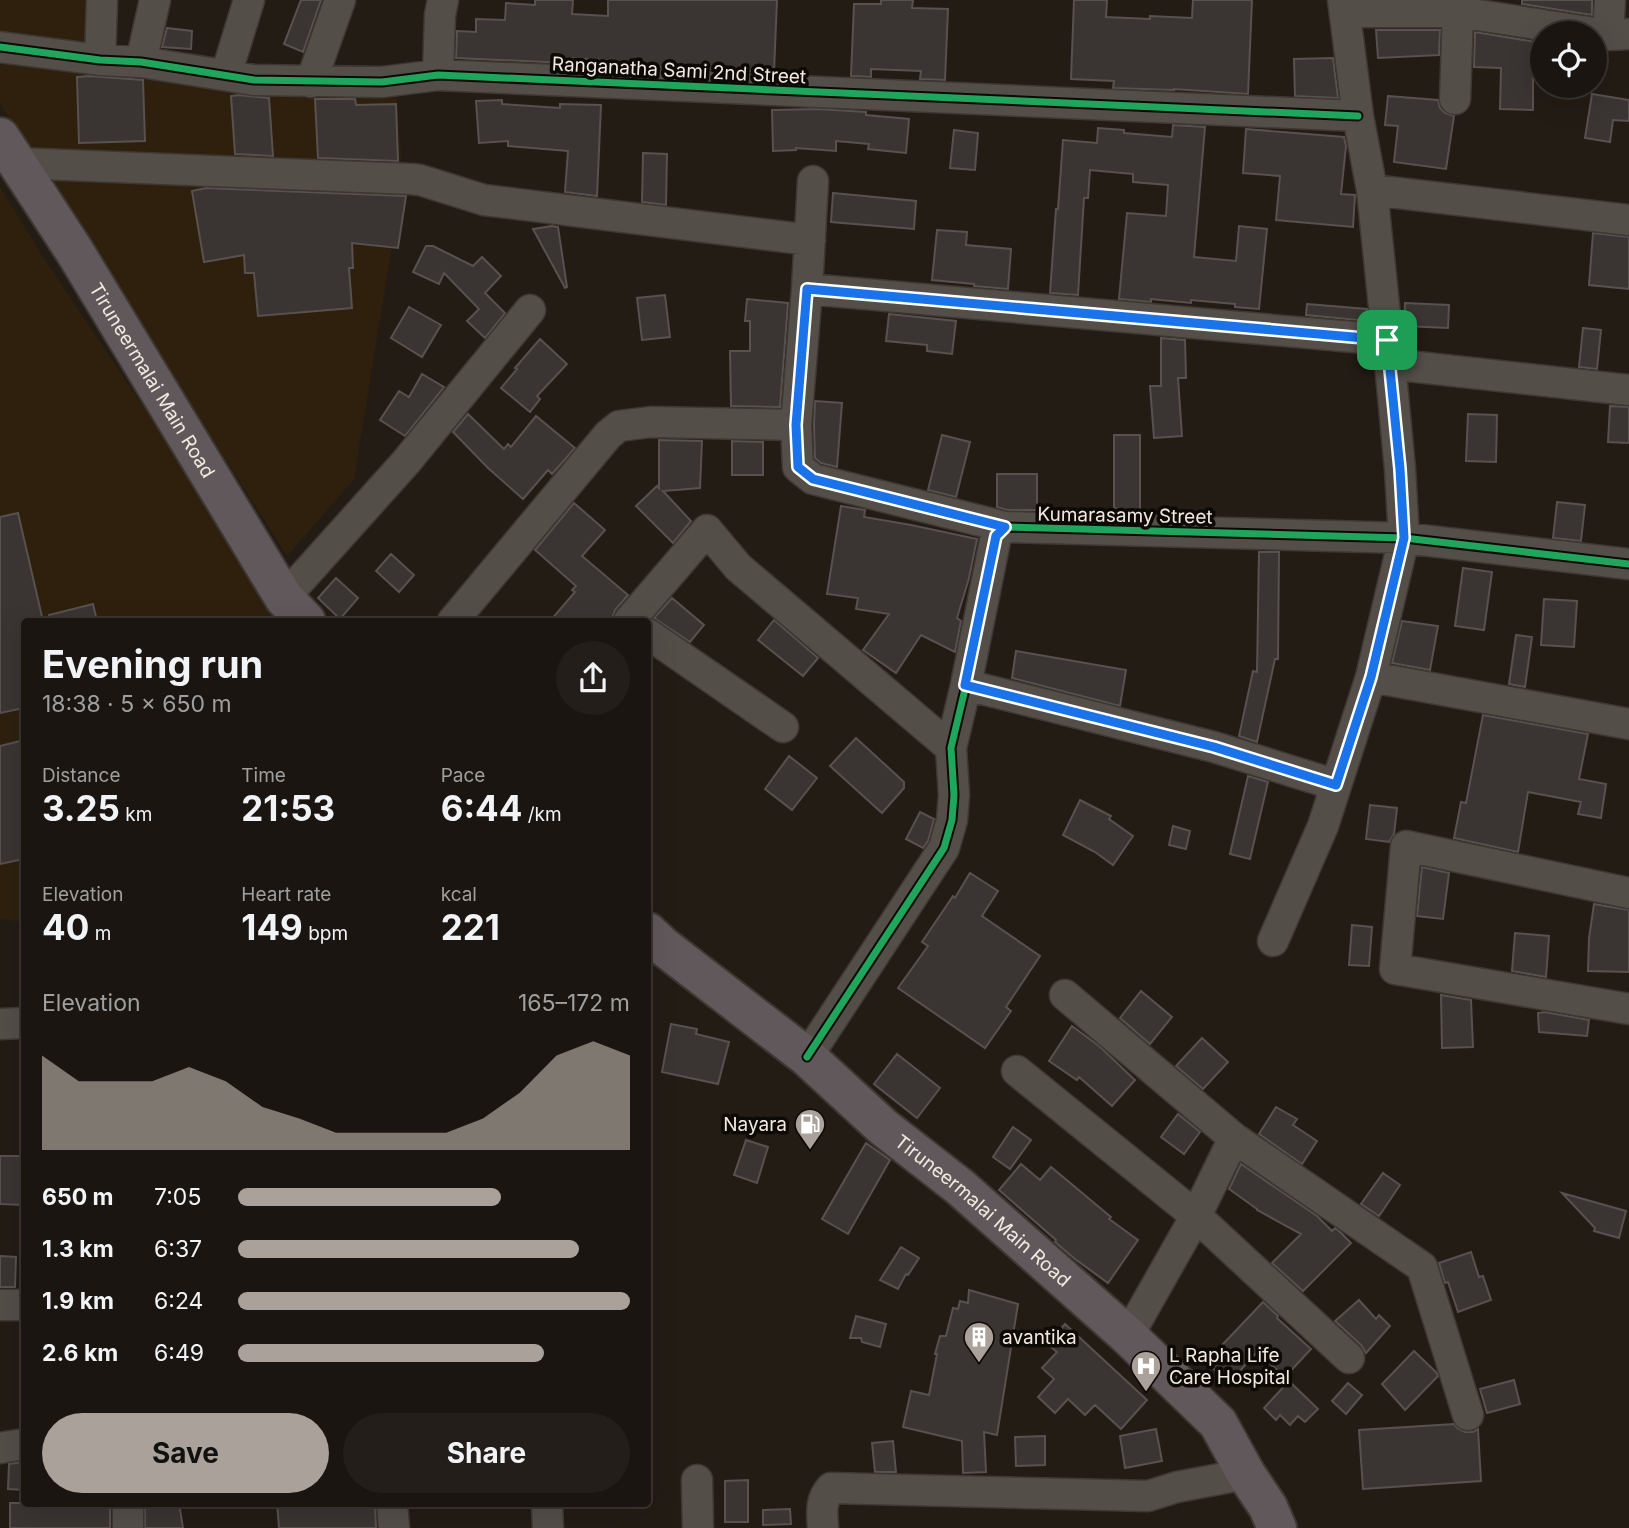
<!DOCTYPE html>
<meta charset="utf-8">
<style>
body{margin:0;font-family:Inter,sans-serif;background:#231e19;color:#f1f3f6;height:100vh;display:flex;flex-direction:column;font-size:26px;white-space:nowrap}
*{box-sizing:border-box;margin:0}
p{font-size:23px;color:#9f9f9f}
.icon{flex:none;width:38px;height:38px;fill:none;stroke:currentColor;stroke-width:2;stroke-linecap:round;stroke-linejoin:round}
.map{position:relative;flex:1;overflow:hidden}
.side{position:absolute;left:21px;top:618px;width:630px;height:889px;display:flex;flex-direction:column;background:#1a1510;border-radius:7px;box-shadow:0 7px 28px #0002,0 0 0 2px #383430}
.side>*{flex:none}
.fabs{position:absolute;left:1530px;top:21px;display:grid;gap:14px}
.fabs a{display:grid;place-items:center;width:77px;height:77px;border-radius:50%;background:#1a1510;box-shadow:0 7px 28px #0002,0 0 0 2px #383430;font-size:35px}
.pin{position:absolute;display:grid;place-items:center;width:60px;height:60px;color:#fff;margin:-30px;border-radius:14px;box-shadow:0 4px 10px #0006}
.round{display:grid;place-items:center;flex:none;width:74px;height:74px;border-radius:37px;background:#231e19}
.head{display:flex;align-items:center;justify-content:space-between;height:119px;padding:0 21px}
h1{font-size:38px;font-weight:700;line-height:52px}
.metrics{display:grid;grid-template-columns:repeat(3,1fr);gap:10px;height:119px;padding:7px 21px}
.metrics div{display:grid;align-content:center}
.metrics b{font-size:35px;font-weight:700}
.metrics small{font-size:19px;font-weight:400}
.metrics p{font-size:19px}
.chart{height:196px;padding:14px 21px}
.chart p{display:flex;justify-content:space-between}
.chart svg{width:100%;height:126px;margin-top:7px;fill:#aaa29a;opacity:.7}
.button{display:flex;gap:14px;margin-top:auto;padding:14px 21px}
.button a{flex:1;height:80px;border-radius:42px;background:#aaa29a;color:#111;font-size:28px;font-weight:700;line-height:80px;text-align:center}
.button a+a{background:#231e19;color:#f1f3f6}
ul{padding:0 21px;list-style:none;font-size:23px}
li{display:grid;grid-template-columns:112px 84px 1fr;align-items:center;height:52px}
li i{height:18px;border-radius:9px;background:#aaa29a}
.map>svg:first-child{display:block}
.built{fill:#2f200e}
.building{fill:#3a3433;stroke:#575150;stroke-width:2}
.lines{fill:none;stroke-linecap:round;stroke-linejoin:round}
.minor-casing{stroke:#3e3833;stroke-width:33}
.major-casing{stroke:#3e3833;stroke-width:42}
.minor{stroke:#534e48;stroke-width:30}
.major{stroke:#61585c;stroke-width:38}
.cycleway-casing{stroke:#0d0904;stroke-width:11}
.cycleway{stroke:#20a55d;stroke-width:7}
.route-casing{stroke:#fff;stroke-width:14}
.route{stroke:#1a73e8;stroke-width:9}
.labels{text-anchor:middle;stroke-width:7;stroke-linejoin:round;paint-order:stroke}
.street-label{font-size:19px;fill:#f2eae1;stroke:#0d0904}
.poi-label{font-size:19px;fill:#f2eae1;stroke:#0d0904;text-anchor:start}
</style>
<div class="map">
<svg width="1629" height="1528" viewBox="0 0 1629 1528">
<rect width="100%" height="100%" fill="#231c15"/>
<path class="built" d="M0 0H90L98 63 396 92 403 178 354 479 287 556 0 104Z
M0 187 40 252 286 621H24V922L0 919Z"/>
<path class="building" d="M301 0H321L303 52 284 44Z
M535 0H573L572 14 608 16V0H777L774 72 606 65V60L566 58V63L456 58 457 31 476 32V19L505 20 506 3 535 5Z
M881 0H913L912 8 948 9 945 80 920 79 921 71 871 69V77L851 76 854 4H881Z
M1074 0H1107L1106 17 1150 19V16L1192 18 1193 0H1252L1248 94 1174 89V90L1113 88 1114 81 1071 79Z
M1522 0H1592V15L1522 4Z
M167 28 192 31 191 49 162 47Z
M1376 30H1440L1439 55 1378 58Z
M1475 32 1542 43V75H1533V110L1500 109 1501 68 1474 67Z
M1333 58 1338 98 1295 96 1294 59Z
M90 76 143 80 145 141 79 143 77 77Z
M1592 94 1629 100V121L1613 120 1610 142 1585 138Z
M239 95 269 98 273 156 235 154 231 96Z
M1388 96 1438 100 1440 108 1445 113 1454 116 1446 169 1394 162 1398 126 1385 125Z
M315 99H355L356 105 396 104 398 161 318 158Z
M502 100V104L560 108V104L601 105 597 196 565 192 568 151 508 146V141L479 143 476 101Z
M818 109 866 112V115L909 119 906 153 868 149 869 144 836 141V151L796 148V150L773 151 772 110Z
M1173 125 1205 127 1194 257 1236 261 1239 226 1267 229 1259 309 1235 307V304L1191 300V303L1151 299V302L1119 299 1127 213 1166 216 1168 185 1133 182V174L1090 170 1088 198H1084L1078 295 1050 293 1056 209H1058L1063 140 1097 143 1098 128 1124 130V133L1172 137Z
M1246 129 1344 137 1346 146 1341 194 1355 195 1353 227 1276 220 1280 176 1243 173Z
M954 130 978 133 975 170 950 168Z
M643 153 667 154 666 205 642 202Z
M206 188 406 196 398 248 352 243 353 268H349L352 308 258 316 254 273H245L244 255 204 262 192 191Z
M833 193 916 201 914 229 831 222Z
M552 226 558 227 567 287 565 288 533 229Z
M937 230 967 232 966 245 1011 249 1008 289 974 286V284L932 280Z
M1593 233 1629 237V289L1589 285Z
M426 246H433L473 266 482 257 501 276 485 293 505 313 485 338 467 321 479 309 444 273 439 284 413 272Z
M665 295 670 337 642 340 637 298Z
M747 299 788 303 780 407 731 406 730 351H750V321H745Z
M1405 303 1449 305 1448 328 1404 326Z
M1307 304 1367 309 1368 321 1306 315Z
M409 307 441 325 422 357 391 338Z
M889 314 956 321 952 354 927 351V345L886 341Z
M1583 328 1601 330 1597 369 1579 367Z
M1161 338 1185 340 1186 378H1178L1182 436 1154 438 1150 386H1161Z
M540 339 567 364 537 396 540 399 530 412 501 388 517 369 515 368Z
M422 374 444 387 405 436 380 420 399 391 409 397Z
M815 401 842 403 837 467 821 463 815 458 814 425Z
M1610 406 1629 407V443L1608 442Z
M468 414 504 449 508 444 511 447 536 416 575 448 552 474 548 470 523 499 488 468 453 432Z
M1468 414 1497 415 1496 462 1466 461Z
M942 435 970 442 956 497 928 490Z
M1114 435H1140V513L1114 508Z
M659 440 702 441 700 488 663 491 691 521 673 543 636 506 657 486 659 488Z
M732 441 763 442V475H732Z
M997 474H1037V510H1007L997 507Z
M1557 502 1585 505 1581 541 1553 538Z
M574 503 605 530 582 556 628 595 615 610 611 621H550L575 592 572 590 576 586 535 550Z
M841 506 865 510 864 517 911 525 977 539 969 578 957 618 961 621 955 652 921 635 896 673 863 650 889 614 856 609 858 598 827 594Z
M18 513 43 621H24V708L0 713V517Z
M1259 552H1279L1278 659H1275L1257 742 1239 736 1253 671 1257 672Z
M391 554 414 575 399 592 376 571Z
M1463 568 1492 572 1484 630 1455 626Z
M336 578 358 598 340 619 318 598Z
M672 598 704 625 690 642 654 618Z
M1544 599 1577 601 1574 647 1541 645Z
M93 604 97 621H50L49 615Z
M774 620 818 658 803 676 758 640Z
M1402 621 1438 626 1430 670 1392 663Z
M1516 635 1532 637 1525 687 1509 684Z
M1016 651 1126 670 1120 706 1012 678Z
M1483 715 1588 734 1579 779 1606 784 1601 818 1578 814 1581 802 1528 792 1518 852 1454 838 1461 802 1466 803Z
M856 738 904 782V788L882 813 830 766Z
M24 740V859L0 864V746Z
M789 756 817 778 792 810 765 789Z
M1248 776 1268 782 1250 859 1230 854Z
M1080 800 1111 816 1109 819 1133 836 1113 865 1095 852 1063 835Z
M1370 805 1397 808 1394 834 1389 842 1366 839Z
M920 812 934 819 928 841 923 848 906 839Z
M1173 826 1190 831 1186 849 1169 845Z
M1422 867 1449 873 1443 919 1417 916Z
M970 873 998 891 982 916 1040 956 1006 1007 1011 1011 985 1048 898 988 928 946 922 942 953 896 955 898Z
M1594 904 1629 910V972L1588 971 1589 938Z
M1352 925 1372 927 1369 966 1349 965Z
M1515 933 1549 936 1546 977 1512 971Z
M1141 991 1172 1017 1150 1044 1120 1018Z
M1441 995 1471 1000 1473 1047 1442 1048Z
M1545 1012 1589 1020 1587 1036 1539 1032 1538 1013Z
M671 1024 697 1029 696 1034 729 1042 718 1084 662 1072Z
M1072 1026 1099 1046 1135 1080 1112 1106 1079 1077 1077 1080 1049 1061Z
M1202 1038 1228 1062 1203 1089 1176 1066Z
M897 1054 940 1088 917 1118 874 1084Z
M1276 1107 1297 1119 1293 1125 1317 1141 1302 1164 1259 1134Z
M1178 1114 1200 1132 1184 1154 1161 1137Z
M1013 1127 1031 1140 1010 1169 993 1157Z
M746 1140 768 1147 757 1183 734 1175Z
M866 1143 890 1160 848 1234 822 1219Z
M0 1156H20V1186H24V1205L0 1204Z
M1021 1164 1040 1180 1051 1167 1111 1217 1109 1219 1138 1240 1108 1283 1075 1259 1055 1242 1056 1240 999 1190Z
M1241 1164 1317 1216 1332 1231 1335 1228 1340 1232 1351 1243 1303 1291 1272 1263 1301 1234 1257 1210V1209L1229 1189Z
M1383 1173 1400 1185 1379 1216 1361 1204Z
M1562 1193 1626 1211 1619 1238 1594 1231 1595 1228Z
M901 1247 919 1258 908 1275 906 1274 898 1289 880 1280Z
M1471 1252 1479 1277 1483 1276 1491 1300 1458 1312 1448 1282 1445 1283 1439 1263Z
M0 1256 16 1257 15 1287H0Z
M969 1290 1018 1304 997 1435 984 1432 986 1472 963 1473 962 1441 903 1427 911 1391 929 1395 937 1354H935L940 1336H946L953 1308 958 1309 960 1301 968 1303Z
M1359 1300 1376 1319 1379 1315 1390 1326 1366 1353 1361 1345 1335 1321Z
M1263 1302 1278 1316 1277 1318 1311 1349 1285 1377 1257 1352 1229 1383 1206 1362Z
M856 1316 886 1324 880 1347 862 1342 861 1338H850Z
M1065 1324 1147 1400 1121 1429 1095 1405 1085 1415 1068 1399 1055 1413 1038 1397 1054 1379 1042 1368 1057 1352 1047 1344Z
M1414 1351 1436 1372 1438 1376 1405 1410 1382 1384Z
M1514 1380 1520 1404 1487 1413 1480 1389Z
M1289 1381 1318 1409 1305 1422 1298 1416 1290 1425 1280 1415 1276 1420 1264 1408Z
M1348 1383 1362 1395 1346 1414 1332 1401Z
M1454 1424 1457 1428 1465 1432H1473L1478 1429 1481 1481 1363 1489 1359 1430Z
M1156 1429 1162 1461 1125 1468 1120 1436Z
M1045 1436V1465L1016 1466 1015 1437Z
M893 1441 896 1472H875L872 1443Z
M24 1462V1490L8 1489 9 1464Z
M748 1480V1522H725V1481Z
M10 1503H110V1528H10Z
M145 1503H179L183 1528H145Z
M277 1503H375L376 1528H279Z
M790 1509 791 1524 763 1525V1510Z"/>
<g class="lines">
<g class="minor-casing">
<path id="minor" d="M1345 12H1458L1608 35 1629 34
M1608 35 1610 0
M0 47 100 60 141 62 254 80 382 82 438 75 1358 116
M100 60 102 0
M141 62 155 0
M226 75 249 0
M438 75 440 15 443 0
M311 82 340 0
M1455 99 1458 12 1460 0
M16 163 411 179 420 180 484 200 810 240
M813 181 807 289 796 425 798 467 813 479 1005 527
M1372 190 1629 220
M807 289 1387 340
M1390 364 1629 390
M284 598 406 462 530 310
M453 621 608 435 619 426 651 422 796 425
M629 621 707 530 738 567 951 748
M648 634 783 727
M1371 677 1629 724
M966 685 1214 747 1336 785
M1629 893 1406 846 1395 969 1629 1009
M1273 941 1323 826 1371 677 1404 538 1400 469 1390 364 1372 190 1358 116 1343 0
M1065 995 1234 1138 1422 1267 1468 1415
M0 1024 24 1023
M807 1057 944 848 952 820 954 795 951 748 966 685 996 536 1005 527 1404 538 1629 564
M1017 1071 1196 1216 1349 1358
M0 1305H24
M1128 1336 1196 1216 1234 1138
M0 1448 24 1444
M697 1480 698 1528
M128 1503V1528
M392 1503 394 1528
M547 1503 548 1528
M823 1528C822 1512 820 1501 831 1488L1148 1496 1177 1487 1246 1474"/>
</g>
<g class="major-casing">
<g id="major">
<path id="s1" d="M0 137 75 252 284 598 306 621"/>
<path id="s2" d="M648 932 664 947 807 1057 883 1127 960 1187 1128 1336 1218 1423 1246 1474 1268 1507 1277 1528"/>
</g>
</g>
<use href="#minor" class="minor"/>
<use href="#major" class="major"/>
<g class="cycleway-casing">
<path id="cycleway" d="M0 47 100 60 141 62 254 80 382 82 438 75 1358 116
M807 1057 944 848 952 820 954 795 951 748 966 685 996 536 1005 527 1404 538 1629 564"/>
</g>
<use href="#cycleway" class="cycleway"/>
</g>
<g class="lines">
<g class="route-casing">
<path id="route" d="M807 289 1387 340 1400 469 1404 538 1371 677 1336 785 1214 747 965 685 996 536 1005 527 813 479 798 467 796 425Z"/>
</g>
<use href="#route" class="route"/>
</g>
<defs>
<g id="fuel-pin" transform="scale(1.575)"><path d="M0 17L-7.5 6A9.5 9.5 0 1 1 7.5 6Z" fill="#aaa29a" stroke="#0d0904"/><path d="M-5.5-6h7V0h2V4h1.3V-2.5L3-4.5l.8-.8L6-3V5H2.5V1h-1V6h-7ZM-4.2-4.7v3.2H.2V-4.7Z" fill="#fff"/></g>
<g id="building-pin" transform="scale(1.575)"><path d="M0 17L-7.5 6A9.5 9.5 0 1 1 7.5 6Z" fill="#aaa29a" stroke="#0d0904"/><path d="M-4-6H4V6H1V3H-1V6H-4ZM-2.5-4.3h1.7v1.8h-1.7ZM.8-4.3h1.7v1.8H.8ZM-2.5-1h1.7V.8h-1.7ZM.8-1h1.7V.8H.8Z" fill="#fff"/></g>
<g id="hospital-pin" transform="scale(1.575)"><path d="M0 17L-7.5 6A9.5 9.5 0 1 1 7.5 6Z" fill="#aaa29a" stroke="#0d0904"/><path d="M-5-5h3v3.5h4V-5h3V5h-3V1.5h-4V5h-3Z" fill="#fff"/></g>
</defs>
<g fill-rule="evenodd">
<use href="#fuel-pin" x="810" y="1124"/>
<use href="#building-pin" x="979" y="1337"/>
<use href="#hospital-pin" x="1146" y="1366"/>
</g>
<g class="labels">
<g class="street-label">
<text transform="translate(679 70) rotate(3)" y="7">Ranganatha Sami 2nd Street</text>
<text dy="7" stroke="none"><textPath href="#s1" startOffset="287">Tiruneermalai Main Road</textPath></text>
<text transform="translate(1125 515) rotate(1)" y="7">Kumarasamy Street</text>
<text dy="7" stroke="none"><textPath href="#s2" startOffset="436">Tiruneermalai Main Road</textPath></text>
</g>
<g class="poi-label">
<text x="787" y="1131" text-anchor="end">Nayara</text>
<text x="1002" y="1344">avantika</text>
<text x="1169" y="1362">L Rapha Life<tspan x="1169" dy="22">Care Hospital</tspan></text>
</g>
</g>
</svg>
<div class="fabs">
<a><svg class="icon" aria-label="locate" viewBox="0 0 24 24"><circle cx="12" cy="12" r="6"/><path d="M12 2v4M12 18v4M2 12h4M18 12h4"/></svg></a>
</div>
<div class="pin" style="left:1387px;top:340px;background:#1e9e55"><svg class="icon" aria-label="arrive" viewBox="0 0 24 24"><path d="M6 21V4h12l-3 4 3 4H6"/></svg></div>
<section class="side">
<div class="head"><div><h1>Evening run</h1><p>18:38 · 5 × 650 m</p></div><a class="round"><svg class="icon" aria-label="share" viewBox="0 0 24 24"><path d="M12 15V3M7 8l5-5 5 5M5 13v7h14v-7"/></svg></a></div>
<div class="metrics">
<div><p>Distance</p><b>3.25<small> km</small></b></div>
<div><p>Time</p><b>21:53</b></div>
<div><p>Pace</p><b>6:44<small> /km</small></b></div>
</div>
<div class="metrics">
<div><p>Elevation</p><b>40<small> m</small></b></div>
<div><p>Heart rate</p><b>149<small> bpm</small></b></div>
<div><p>kcal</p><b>221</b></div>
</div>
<div class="chart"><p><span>Elevation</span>165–172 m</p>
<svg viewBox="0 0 160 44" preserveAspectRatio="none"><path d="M0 44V11L10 20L20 20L30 20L40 15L50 20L60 29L70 33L80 38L90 38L100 38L110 38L120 33L130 24L140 11L150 6L160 11V44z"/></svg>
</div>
<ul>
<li><b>650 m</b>7:05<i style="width:67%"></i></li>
<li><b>1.3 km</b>6:37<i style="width:87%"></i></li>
<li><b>1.9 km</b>6:24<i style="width:100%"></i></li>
<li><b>2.6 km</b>6:49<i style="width:78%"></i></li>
</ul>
<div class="button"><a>Save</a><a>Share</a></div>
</section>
</div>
